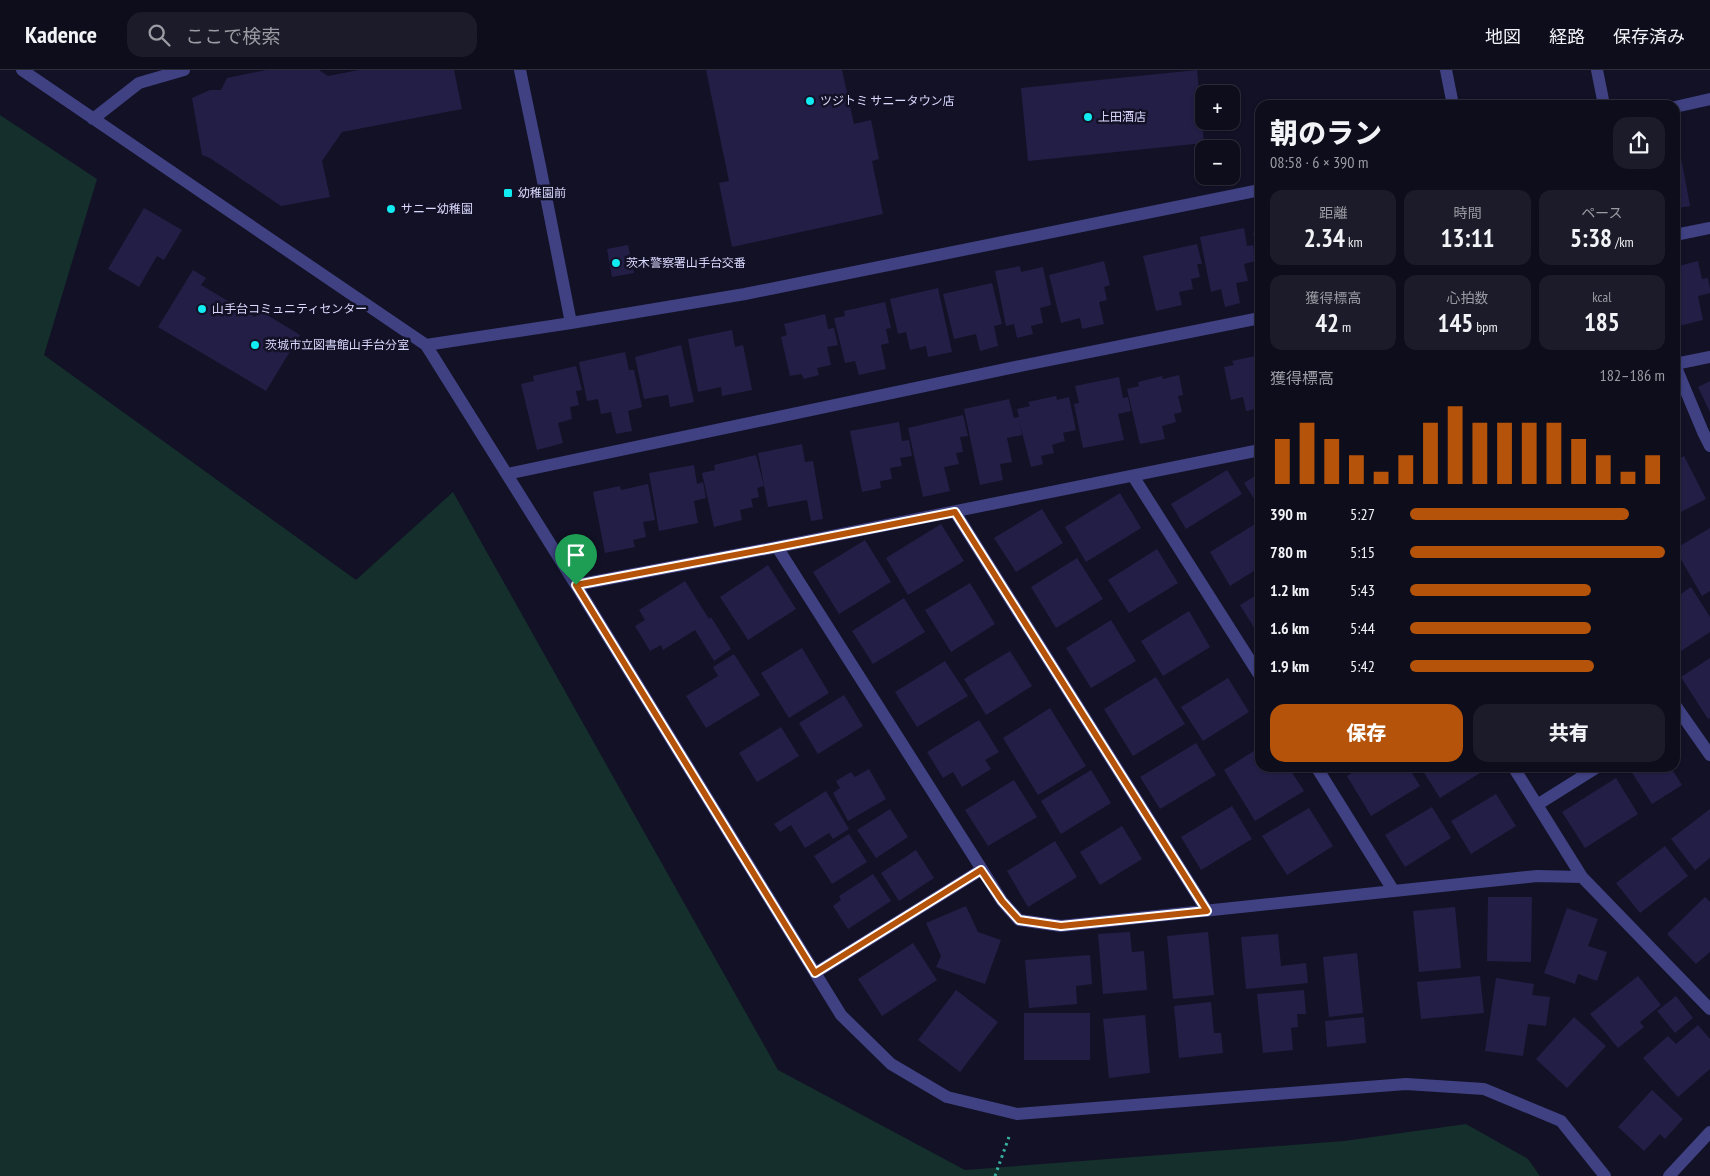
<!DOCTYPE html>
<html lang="ja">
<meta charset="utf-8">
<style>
body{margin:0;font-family:"PT Sans Narrow","Noto Sans JP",sans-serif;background:#1c1b29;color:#f1f3f6;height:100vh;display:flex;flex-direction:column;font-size:19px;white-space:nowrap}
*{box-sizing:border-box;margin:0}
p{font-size:16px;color:#9b9ca3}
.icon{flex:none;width:28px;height:28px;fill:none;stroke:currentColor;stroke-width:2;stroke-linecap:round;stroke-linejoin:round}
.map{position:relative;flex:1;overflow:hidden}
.details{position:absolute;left:1255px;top:30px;width:425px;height:672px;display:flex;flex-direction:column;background:#0e0d1c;border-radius:15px;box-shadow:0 1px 4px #0004,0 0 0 1px #2e2d3b}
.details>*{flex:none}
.tools{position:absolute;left:1195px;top:15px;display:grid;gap:10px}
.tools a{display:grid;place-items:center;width:45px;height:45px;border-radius:10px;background:#0e0d1c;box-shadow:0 1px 4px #0004,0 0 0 1px #2e2d3b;font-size:25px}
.pin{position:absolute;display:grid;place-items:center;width:42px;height:42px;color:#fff;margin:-51px -21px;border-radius:50% 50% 50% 0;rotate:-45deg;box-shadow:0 0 5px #0007}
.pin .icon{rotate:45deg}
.round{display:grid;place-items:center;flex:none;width:52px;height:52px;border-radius:15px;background:#1c1b29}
.overview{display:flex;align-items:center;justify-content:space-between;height:85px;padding:0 15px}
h1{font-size:28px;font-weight:800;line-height:38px}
.stats{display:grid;grid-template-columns:repeat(3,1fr);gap:8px;height:85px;padding:5px 15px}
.stats div{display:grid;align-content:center;border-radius:12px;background:#1c1b29;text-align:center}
.stats b{font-size:25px;font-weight:800}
.stats small{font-size:14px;font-weight:400}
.stats p{font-size:14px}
.chart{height:140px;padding:10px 15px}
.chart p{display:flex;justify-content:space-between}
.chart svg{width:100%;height:90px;margin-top:5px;stroke:#b45309;stroke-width:6}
.button{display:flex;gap:10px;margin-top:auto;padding:10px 15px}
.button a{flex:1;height:58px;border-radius:15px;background:#b45309;color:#fff;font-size:20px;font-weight:800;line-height:58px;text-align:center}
.button a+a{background:#1c1b29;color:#f1f3f6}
ul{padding:0 15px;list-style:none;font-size:16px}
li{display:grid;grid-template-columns:80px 60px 1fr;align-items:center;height:38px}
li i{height:12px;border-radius:6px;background:#b45309}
header{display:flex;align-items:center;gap:30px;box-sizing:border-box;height:70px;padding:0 25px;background:#0e0d1c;border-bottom:1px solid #2e2d3b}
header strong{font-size:24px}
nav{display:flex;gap:28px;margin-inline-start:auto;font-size:18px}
.search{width:350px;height:45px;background:#1c1b29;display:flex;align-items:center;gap:12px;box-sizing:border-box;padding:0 18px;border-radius:15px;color:#9b9ca3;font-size:19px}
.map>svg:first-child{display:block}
.green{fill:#142f2c}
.building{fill:#231e46}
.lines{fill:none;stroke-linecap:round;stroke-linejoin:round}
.path{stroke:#37b1a1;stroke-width:3;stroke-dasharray:2.5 4;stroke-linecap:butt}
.minor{stroke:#3f4182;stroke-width:12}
.route-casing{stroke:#fff;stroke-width:10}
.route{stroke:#b45309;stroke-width:6}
.poi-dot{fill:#10ecf1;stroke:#131126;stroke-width:2}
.labels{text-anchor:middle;stroke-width:5;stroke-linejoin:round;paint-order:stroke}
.poi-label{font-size:12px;fill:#d9d8fd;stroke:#131126;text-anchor:start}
</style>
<header>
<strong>Kadence</strong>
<div class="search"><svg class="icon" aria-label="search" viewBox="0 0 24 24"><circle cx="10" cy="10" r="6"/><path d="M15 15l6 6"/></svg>ここで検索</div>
<nav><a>地図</a><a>経路</a><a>保存済み</a></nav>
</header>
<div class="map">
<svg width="1710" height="1106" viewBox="0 0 1710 1106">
<rect width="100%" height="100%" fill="#131126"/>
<path class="green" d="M0 45 97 109 44 285 356 510 453 422 778 1000 965 1100 1344 1071 1466 1054 1528 1089 1540 1106H0Z"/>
<path class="building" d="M266 0H319L328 6 359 0H454L462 39 342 62 322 91 330 127 281 136 210 88 202 85 192 28 210 20H221L227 8Z
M706 0H842L854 54 871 50 879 89 872 91 883 144 732 177 719 113 729 111Z
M1197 0 1204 73 1028 91 1021 18Z
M1681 87 1690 136 1678 138 1681 151 1675 152V88Z
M144 138 182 160 164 190 157 186 139 217 108 199Z
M1244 158 1247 176 1253 175 1256 191 1244 194 1248 211 1236 213 1240 233 1225 237 1221 219 1211 222 1200 167Z
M1260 161V194H1259L1253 163Z
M1197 174 1202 194H1197L1200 207 1191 209 1193 219 1179 222 1182 235 1156 241 1143 186Z
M628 175 634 203 612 207 607 179Z
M1104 191 1110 215 1104 217 1107 230 1099 232 1104 254 1082 259 1080 248 1061 253 1049 205Z
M1698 191 1702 209 1708 208 1710 219V223L1698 226 1703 250 1675 257V197Z
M1020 196 1021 202 1043 197 1051 235 1040 238 1043 253 1031 256 1033 264 1017 268 1014 254 1006 256 995 201Z
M193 200 206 208 201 215 255 247 259 240 300 265 266 321 158 257Z
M992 213 1002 254 994 256 998 276 980 281 976 264 954 269 943 224Z
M938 218 952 282 928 287 926 276 910 280 906 262 898 264 890 229Z
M885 232 891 258 886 259 889 273 881 275 886 299 859 305 855 291 845 293 834 248 845 246 844 241Z
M825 244 828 259 834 258 838 275 827 277 831 295 817 298 819 305 804 309 801 304 790 306 781 267 787 265 784 254Z
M732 260 735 277 743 275 752 320 722 326 721 317 698 322 688 269Z
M681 275 694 332 670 337 668 325 644 329 635 287Z
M625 282 629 300H634L642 337 628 341 632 361 616 364 611 342 601 344 598 329 587 331 579 292Z
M1260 285V338L1246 341 1243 327 1231 330 1224 297 1234 295 1232 291Z
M576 296 582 320 576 321 579 335 570 337 572 349 558 353 563 373 537 380 521 314 534 311 533 306Z
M1179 305 1183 325 1178 326 1182 342 1174 344 1176 352 1162 356 1165 369 1140 374 1127 319 1139 316 1138 312 1162 306 1163 309Z
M1119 307 1123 328 1128 327 1131 341 1118 344 1124 370 1083 378 1074 334 1079 333 1075 316Z
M1710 311V342L1698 317Z
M1056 326 1057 330 1069 327 1076 360 1063 363 1065 371 1052 375 1054 383 1041 386 1043 394 1031 397 1019 351 1022 365 1007 368 1012 392 1000 394 1003 410 980 415 964 339 1009 329 1014 348 1019 347 1017 339 1030 336 1028 332Z
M963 345 968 366 960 367 963 382 956 383 959 394 944 397 950 421 923 427 908 358Z
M899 352 902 371 909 370 912 386 900 388 902 396 890 398 892 409 880 411 881 418 862 422 850 361Z
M802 374 805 392 813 391 823 449 811 451 807 430 768 437 758 383Z
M756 385 764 416 757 418 759 427 751 429 753 437 740 440 742 450 714 457 702 403 715 400 714 395Z
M1684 386 1706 429 1675 445V391Z
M694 395 697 414 703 412 706 428 694 431 698 453 659 461 649 403Z
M1227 400 1242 424 1186 459 1171 434Z
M1260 403V438L1244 413Z
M648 414 655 450 643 452 646 467 633 470 635 477 605 483 593 422 620 416 621 420Z
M1120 423 1141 458 1086 492 1065 457Z
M1042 439 1063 473 1016 502 994 468Z
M941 454 964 491 908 525 886 488Z
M1255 454 1260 463V497L1230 516 1210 482Z
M1710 458V521L1702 526 1675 479Z
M865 470 891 512 839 544 813 502Z
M1157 479 1178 513 1129 543 1108 510Z
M1077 488 1103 529 1056 558 1031 517Z
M768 495 796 539 748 570 720 527Z
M685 511 709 549 711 547 731 579 714 591 695 560 663 580 661 575 650 581 635 556 645 550 639 540Z
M970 513 995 554 951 582 925 540Z
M1691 517 1710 547V562L1675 585V528Z
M1260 523V567L1240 535Z
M904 528 925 562 873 594 852 561Z
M1189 541 1210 577 1163 606 1141 571Z
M1111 550 1136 591 1091 618 1066 578Z
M802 578 829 623 789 648 761 603Z
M1010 581 1032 616 986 645 964 609Z
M734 584 760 625 706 658 686 626 718 606 713 597Z
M1710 588V648L1708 649 1681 607Z
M945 591 968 626 917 657 895 622Z
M1156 607 1185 654 1133 686 1104 639Z
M1228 608 1249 642 1203 671 1181 637Z
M844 625 863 656 818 684 799 653Z
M1050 638 1086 696 1038 725 1003 668Z
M979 650 999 682 985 690 991 699 962 717 953 702 943 708 927 682Z
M781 657 799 686 757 712 739 683Z
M1196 673 1216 705 1160 739 1140 707Z
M1260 677V698H1289L1304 721 1255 751 1224 700Z
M1360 698H1409L1420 716 1371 746 1347 706Z
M1421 698H1477L1480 703 1440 728Z
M1629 698H1671L1682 715 1652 734Z
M869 699 886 729 848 751 833 723 840 718 836 711 851 702 855 707Z
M1091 700 1111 733 1061 764 1041 731Z
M1616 708 1638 744 1585 778 1562 742Z
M1014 710 1037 747 988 776 965 740Z
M826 721 849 759 833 769 829 763 805 778 791 755 780 762 774 754Z
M1496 724 1516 756 1471 784 1451 751Z
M1232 736 1252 769 1201 800 1181 767Z
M1432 737 1451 768 1405 797 1385 765Z
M1309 738 1333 776 1287 805 1262 766Z
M890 739 908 767 876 788 857 760Z
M1710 739V788L1695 800 1671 769Z
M1122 756 1142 789 1100 815 1080 782Z
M849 764 867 792 832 814 814 786Z
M1055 771 1077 807 1028 837 1007 801Z
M1665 776 1688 806 1640 843 1616 813Z
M916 780 934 808 899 831 881 803Z
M873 804 891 831 848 859 833 836 841 830 839 826Z
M1488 827H1532L1531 892 1487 891Z
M1705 827 1710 832V882L1696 894 1667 864Z
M966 836 978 862 1001 870 985 914 936 897 941 886 926 853Z
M1455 837 1461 898 1419 902 1413 841Z
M1567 838 1598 849 1588 876 1607 882 1597 911 1578 904 1575 914 1544 903Z
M1130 862 1132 882 1144 881 1147 920 1103 924 1098 864Z
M1208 862 1214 925 1173 929 1167 866Z
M1278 864 1281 896 1306 893 1308 913 1246 919 1241 867Z
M913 873 937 910 882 946 858 909Z
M1357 883 1363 943 1329 947 1323 887Z
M1090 885 1092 914 1076 916 1077 934 1029 938 1025 890Z
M1480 906 1484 943 1421 949 1417 912Z
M1638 906 1661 935 1640 952 1644 957 1618 978 1590 944Z
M1496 908 1534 914 1532 925 1550 927 1546 956 1528 954 1523 986 1485 981Z
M956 920 998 952 960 1002 918 970Z
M1304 920 1306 944H1297L1298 957 1291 958 1293 980 1263 983 1257 924Z
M1676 926 1693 948 1675 963 1657 941Z
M1211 932 1214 963H1221L1223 983 1179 988 1174 936Z
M1024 943H1090V990H1024Z
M1145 945 1150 1003 1109 1008 1103 949Z
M1364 947 1366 973 1327 977 1325 951Z
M1574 947 1606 976 1567 1018 1536 989Z
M1698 955 1710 969V999L1678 1027 1643 988 1668 966 1676 974Z
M1652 1020 1683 1049 1665 1069 1660 1064 1644 1081 1618 1057Z"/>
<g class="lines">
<path class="path" d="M995 1106 1010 1064"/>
<path class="minor" d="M22 0 426 275 576 515 841 945 891 994 947 1027 1017 1044 1406 1014 1484 1019 1561 1051 1605 1106
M520 0 540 96 571 253
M1446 0 1453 35
M1597 0 1604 35
M1675 37 1710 29
M93 49 139 13 184 0
M1675 165 1710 158
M426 275 571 253 745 224 1260 120
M1675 294 1710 287
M1675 295 1703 362 1710 376
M507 404 1025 295 1260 248
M1133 406 1260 606
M955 442 1207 841
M777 477 1002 831 1019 850 1061 856 1537 806 1582 807 1710 939
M576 515 777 477 1260 380
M1675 635 1710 685
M1317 698 1393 820
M1514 698 1582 807
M1537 735 1596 698
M815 903 981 800
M1669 1106 1710 1062"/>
</g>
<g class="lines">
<g class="route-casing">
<path id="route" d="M955 442 1207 841 1061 856 1019 850 1002 831 981 800 815 903 576 515 777 477Z"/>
</g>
<use href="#route" class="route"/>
</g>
<g class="poi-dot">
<circle cx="810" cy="31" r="5"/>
<circle cx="1088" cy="47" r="5"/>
<rect x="503" y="118" width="10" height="10" rx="2.5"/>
<circle cx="391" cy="139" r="5"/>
<circle cx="616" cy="193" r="5"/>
<circle cx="202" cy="239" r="5"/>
<circle cx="255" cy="275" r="5"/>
</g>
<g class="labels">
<g class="poi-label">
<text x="820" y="35">ツジトミ サニータウン店</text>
<text x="1098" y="51">上田酒店</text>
<text x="518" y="127">幼稚園前</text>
<text x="401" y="143">サニー幼稚園</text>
<text x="626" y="197">茨木警察署山手台交番</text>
<text x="212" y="243">山手台コミュニティセンター</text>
<text x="265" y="279">茨城市立図書館山手台分室</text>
</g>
</g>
</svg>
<div class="tools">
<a>+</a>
<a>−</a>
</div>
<div class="pin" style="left:576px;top:515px;background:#1e9e55"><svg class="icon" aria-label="arrive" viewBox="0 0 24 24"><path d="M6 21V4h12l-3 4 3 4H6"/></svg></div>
<section class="details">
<div class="overview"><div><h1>朝のラン</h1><p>08:58 · 6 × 390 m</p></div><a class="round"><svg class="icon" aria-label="share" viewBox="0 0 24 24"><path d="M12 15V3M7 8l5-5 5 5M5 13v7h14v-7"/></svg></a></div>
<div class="stats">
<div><p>距離</p><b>2.34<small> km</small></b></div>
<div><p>時間</p><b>13:11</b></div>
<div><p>ペース</p><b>5:38<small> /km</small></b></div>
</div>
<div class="stats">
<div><p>獲得標高</p><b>42<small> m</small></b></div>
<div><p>心拍数</p><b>145<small> bpm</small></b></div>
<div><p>kcal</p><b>185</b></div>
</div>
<div class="chart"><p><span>獲得標高</span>182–186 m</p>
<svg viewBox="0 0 160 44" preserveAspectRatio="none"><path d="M5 44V22M15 44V14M25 44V22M35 44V30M45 44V38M55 44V30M65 44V14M75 44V6M85 44V14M95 44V14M105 44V14M115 44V14M125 44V22M135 44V30M145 44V38M155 44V30"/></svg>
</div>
<ul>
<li><b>390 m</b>5:27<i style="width:86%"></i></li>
<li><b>780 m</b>5:15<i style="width:100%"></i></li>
<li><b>1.2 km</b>5:43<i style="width:71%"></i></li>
<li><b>1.6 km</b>5:44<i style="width:71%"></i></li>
<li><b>1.9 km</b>5:42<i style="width:72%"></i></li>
</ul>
<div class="button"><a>保存</a><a>共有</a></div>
</section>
</div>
